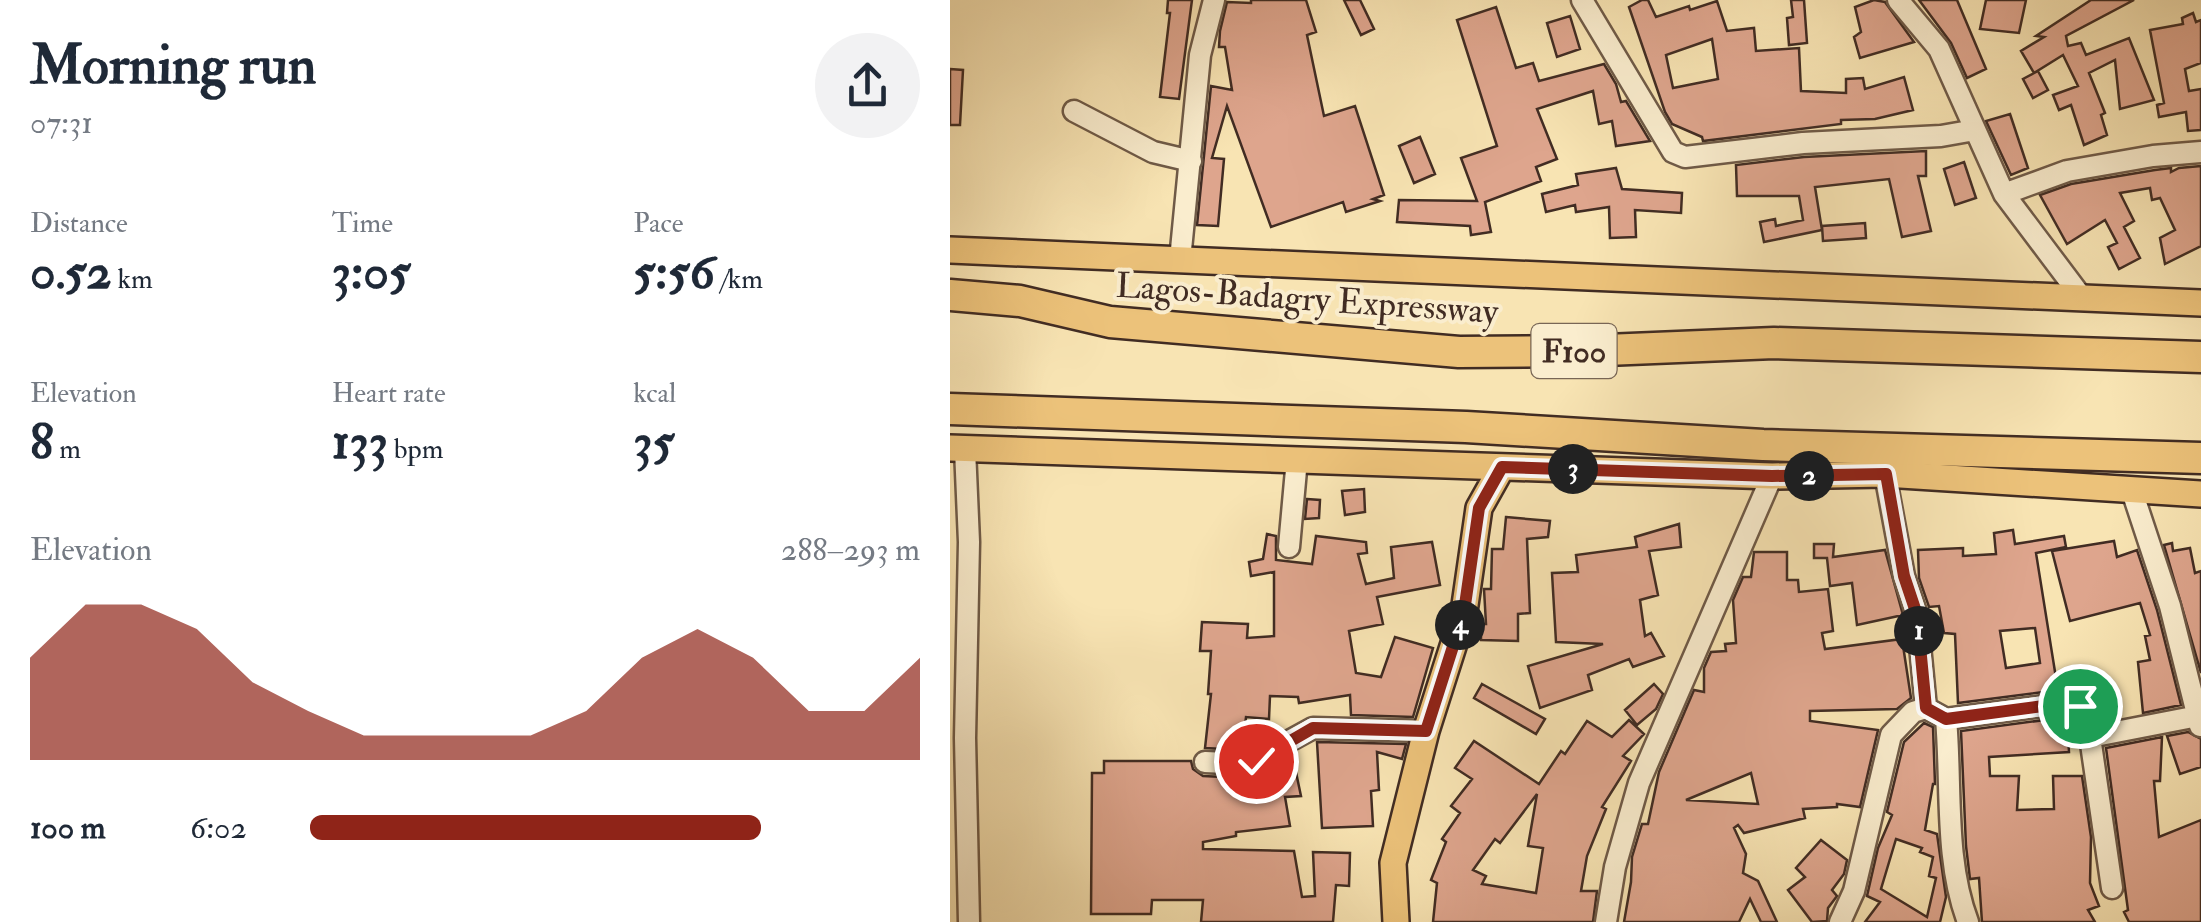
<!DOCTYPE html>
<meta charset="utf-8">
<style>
body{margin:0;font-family:"IM FELL Double Pica",serif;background:#f2f2f3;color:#1f2937;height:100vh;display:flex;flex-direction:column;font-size:38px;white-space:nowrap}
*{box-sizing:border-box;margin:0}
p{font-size:32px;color:#747a83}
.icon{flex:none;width:55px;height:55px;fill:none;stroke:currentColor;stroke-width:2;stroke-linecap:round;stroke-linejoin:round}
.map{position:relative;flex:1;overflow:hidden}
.side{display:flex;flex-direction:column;background:#fff;width:950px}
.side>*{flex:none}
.pin{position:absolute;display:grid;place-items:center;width:85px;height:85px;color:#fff;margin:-42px;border:5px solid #fff;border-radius:50%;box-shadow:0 2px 10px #0007}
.km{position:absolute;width:50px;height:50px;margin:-25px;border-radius:50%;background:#222;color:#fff;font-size:28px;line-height:50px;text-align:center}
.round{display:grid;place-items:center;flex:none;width:105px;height:105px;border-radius:52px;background:#f2f2f3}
.summary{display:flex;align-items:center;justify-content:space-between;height:170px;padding:0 30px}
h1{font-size:55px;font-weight:700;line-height:75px}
.stats{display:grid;grid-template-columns:repeat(3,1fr);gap:15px;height:170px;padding:10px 30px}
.stats div{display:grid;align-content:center}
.stats b{font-size:50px;font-weight:700}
.stats small{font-size:28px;font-weight:400}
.stats p{font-size:28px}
.chart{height:280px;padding:20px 30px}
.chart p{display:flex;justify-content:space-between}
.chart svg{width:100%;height:180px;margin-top:10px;fill:#8f2418;opacity:.7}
ul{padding:0 30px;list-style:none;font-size:32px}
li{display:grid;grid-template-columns:160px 120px 1fr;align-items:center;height:75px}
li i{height:25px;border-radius:12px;background:#8f2418}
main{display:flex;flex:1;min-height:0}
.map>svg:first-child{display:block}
.building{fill:#dea58d;stroke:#412c23;stroke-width:2.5;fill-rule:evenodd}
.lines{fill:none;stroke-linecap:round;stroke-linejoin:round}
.minor-casing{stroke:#6f5a47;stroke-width:25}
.major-casing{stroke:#412c23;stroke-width:30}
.highway-casing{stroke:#412c23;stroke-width:35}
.minor{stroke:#faedce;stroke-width:20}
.major{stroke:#ecc27a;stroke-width:25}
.highway{stroke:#ecc27a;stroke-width:30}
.route-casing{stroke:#fff;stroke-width:20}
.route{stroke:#8f2418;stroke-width:12}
.labels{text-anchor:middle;stroke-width:8;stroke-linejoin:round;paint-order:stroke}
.shield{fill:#faedce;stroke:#786656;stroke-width:2.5}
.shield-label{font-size:32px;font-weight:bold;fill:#412c23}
.street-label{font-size:35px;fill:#412c23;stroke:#faedce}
</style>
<main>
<section class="side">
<div class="summary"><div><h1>Morning run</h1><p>07:31</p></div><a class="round"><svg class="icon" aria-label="share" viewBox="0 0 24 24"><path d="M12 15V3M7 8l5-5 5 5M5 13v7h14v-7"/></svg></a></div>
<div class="stats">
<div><p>Distance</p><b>0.52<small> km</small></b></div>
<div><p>Time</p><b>3:05</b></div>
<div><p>Pace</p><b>5:56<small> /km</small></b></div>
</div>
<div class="stats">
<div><p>Elevation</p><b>8<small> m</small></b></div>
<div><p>Heart rate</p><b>133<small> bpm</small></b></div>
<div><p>kcal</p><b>35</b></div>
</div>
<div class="chart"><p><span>Elevation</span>288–293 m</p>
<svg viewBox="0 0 160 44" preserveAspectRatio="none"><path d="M0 44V19L10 6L20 6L30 12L40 25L50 32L60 38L70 38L80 38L90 38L100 32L110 19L120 12L130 19L140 32L150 32L160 19V44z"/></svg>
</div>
<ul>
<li><b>100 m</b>6:02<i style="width:74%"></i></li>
</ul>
</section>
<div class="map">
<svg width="1251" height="922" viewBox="0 0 1251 922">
<rect width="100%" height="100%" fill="#f8e4b3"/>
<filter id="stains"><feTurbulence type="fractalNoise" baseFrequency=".002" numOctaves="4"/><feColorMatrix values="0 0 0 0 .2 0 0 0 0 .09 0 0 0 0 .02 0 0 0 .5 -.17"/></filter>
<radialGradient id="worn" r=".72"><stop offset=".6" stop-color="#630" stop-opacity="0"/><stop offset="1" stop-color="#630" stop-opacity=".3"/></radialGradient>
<path class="building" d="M218 0H242L229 99 210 97 220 13H217Z
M301 0H356L366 32 357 35 374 116 405 106 434 195 423 199 430 201 396 212 393 202 321 227 277 106 262 158 274 159 268 226 247 225 261 86 282 90 275 47H269L270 31 277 2 301 3Z
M394 0H410L424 29 411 35Z
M692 0H698L706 17 739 6 740 10 767 1 777 31 804 28 806 51 849 48 851 91 896 93V79L913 78 915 89 954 77 963 110 925 119 891 120V124L753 141 752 137 722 124 715 112 679 7ZM762 39 768 79 723 88 716 55Z
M841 0H854L857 43 839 45 837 18 843 17Z
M924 0 935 2 964 42 910 58 904 37 911 32 905 7Z
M969 0H1007L1036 69 1017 78 1001 43Z
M1036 0H1076L1069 33 1030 29Z
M1141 0H1184L1116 36 1118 46 1131 43 1136 55 1179 38 1204 100 1170 109 1165 60 1139 73 1155 113 1151 115 1157 135 1134 145 1121 105 1109 110 1103 95 1128 86 1113 55 1084 73 1071 51 1094 37 1086 36Z
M546 7 566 68 583 63 589 81 654 64 666 84 671 102 676 101 700 141 666 146 662 121 649 124 643 91 587 109 607 159 586 167 591 181 535 202 541 232 521 235 520 226 447 222 449 200 527 201 511 158 547 146 507 20Z
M1243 13 1246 22 1251 20V63L1235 69 1239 91 1251 89V130L1238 131 1236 112 1209 117 1207 105 1214 103 1200 30 1233 24 1232 18Z
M620 16 630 49 607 57 597 23Z
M0 69 13 70 10 125H0Z
M1088 71 1098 90 1083 98 1073 79Z
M1060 114 1078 168 1061 175 1036 121Z
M470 137 485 174 464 183 449 146Z
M976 151V176H968L981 231 952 237 939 179 865 187 872 230 814 242 810 222 825 219 826 226 853 220 849 196H787L786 165 854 157Z
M1014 162 1026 198 1005 205 994 169Z
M1251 166V246L1215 264 1210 238 1225 230 1210 198 1202 200 1200 188 1170 193 1184 221 1174 227 1190 258 1169 269 1158 247 1167 243 1155 220 1117 244 1090 195 1121 184 1205 170 1221 168V172L1229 168Z
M666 168 672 189 732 193 731 213 685 210 686 237 660 238 659 207 626 212 625 205 596 212 592 194 628 185 626 174Z
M915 223 916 238 873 241 872 226Z
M414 489 415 512 395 515 392 491Z
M357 499 370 500 369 518 355 519Z
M556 517 600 521 598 537 577 539 580 613 568 614V641L531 640V624H536L534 589H541L542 549H553Z
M729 524 731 547 699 551 708 595 690 600 695 636 701 633 714 656 683 667 679 659 638 675 642 690 590 708 578 666 653 644 606 642 602 573 628 572 626 555 687 547 685 537Z
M1063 530 1065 544 1114 536 1116 547 1086 553 1106 678 1115 676 1116 689 1008 703 1005 634 994 633 989 606 979 607 969 578 968 550 1013 548V556L1046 554 1044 533ZM1085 628 1090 663 1056 668 1050 631Z
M317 534 326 536V560L362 564 366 536 416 542 417 553 408 554 416 584 444 578 441 547 482 542 490 585 427 597 433 624 399 631 406 673 431 677 445 637 483 648 463 717 401 715 400 695 349 703 348 697 320 696 319 719 296 717 292 750 255 748 261 694H258L261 651H250L252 622 298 624 297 638 324 636V572L301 576 299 562 313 559Z
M1164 541 1167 557 1187 550 1207 610 1231 705 1193 713 1188 662 1200 660 1195 636 1200 635 1190 603 1120 621 1102 551Z
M1222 543 1223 551 1240 548 1245 573 1251 571V673L1214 545Z
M864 544H884L883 557 935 550 953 615 907 625 902 583 880 586 877 558H864Z
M804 552H837V580H848L849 592 878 589 883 631 872 633 875 649 952 639 961 698 947 709 860 711V721L928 730 910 807 887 804V807L853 809 855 818 794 833 788 825 784 828 796 854 793 873 808 881 827 922H811L800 899 789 922H674L681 882 682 857 692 824H698L709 772 744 690 754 692V668L761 652 776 651 775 644 786 643 783 600 793 577H801ZM801 773 808 804 736 800Z
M1137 670 1150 721 1142 698 1130 690 1125 673Z
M532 684 595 719 586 734 524 698Z
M704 684 713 694 706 709 687 725 675 710Z
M1117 717 1119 752 1039 757 1040 776H1069L1067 810 1104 809 1103 776H1132L1141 837 1140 883 1149 906 1138 910 1145 922H1032L1029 878 1020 879 1016 846 1011 731Z
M679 720 694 734 673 756 681 761 652 807 656 809 637 856 631 891H647L643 922H483L487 883 481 880 496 842 492 839 510 813 501 806 522 779 505 768 524 741 589 784 611 751 615 754 637 721 662 737ZM587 794 578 846 593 848 586 893 532 884 536 876 523 870 545 839 550 843Z
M974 723 983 727 985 784H983L975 830 987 834 996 897 990 922H915L930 902 917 896 928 848 942 815 937 812 954 742ZM946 839 972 848 970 852 983 857 979 876 986 878 977 917 931 889Z
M1238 732 1251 739V767L1230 774 1217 736Z
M1212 737 1210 781H1204L1209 837 1251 820V922H1179L1174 912 1178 910 1156 748Z
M367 742 456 744 452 759 427 752 429 790 421 791 423 826 372 828Z
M343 758 351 796 335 797 340 826 286 832V836L253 842V849L344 851 352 897 365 896 363 852 400 853 399 886 386 885 383 922H251L253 900H202L201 914H141L142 773H154V761H241L243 769 253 776 296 778Z
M871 840 897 860 894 874 882 890 887 896 878 908 877 921 862 922 838 890 855 877 846 868Z"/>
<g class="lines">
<g class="minor-casing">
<path id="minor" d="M632 0 723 152 735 157 853 143 991 136 1025 130
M948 0 989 49 1054 194 1133 299
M124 111 203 152 241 161
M1054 194 1117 171 1203 156 1251 152
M230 260 250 55 264 0
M15 449 19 542 15 738 19 922
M935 474 954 576 967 615 976 708 996 719C1002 785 994 859 1018 922
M1182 491 1220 606 1250 726
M339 547 347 459
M996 719 1123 702 1131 706 1140 737
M255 762 297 764 363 728 476 731
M1162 888 1140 737 1248 716
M656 922 665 867 689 783 822 476
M890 922 904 891 941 735 963 712 976 708"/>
</g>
<g class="major-casing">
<path id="major" d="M0 250 1251 303
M0 448 822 476 935 474 1251 494
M446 922 443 863 476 731 514 612 529 508 552 467"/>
</g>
<g class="highway-casing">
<path id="highway" d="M0 295 70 301 160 322 509 352 632 351 824 343 1251 357
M0 409 516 427 813 445 1251 458"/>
</g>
<use href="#minor" class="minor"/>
<use href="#major" class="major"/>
<use href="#highway" class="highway"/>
</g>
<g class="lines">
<g class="route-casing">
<path id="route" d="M306 761 363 728 476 731 514 612 529 508 552 467 822 476 936 474 954 576 967 615 976 708 996 719 1123 702 1130 706"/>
</g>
<use href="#route" class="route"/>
</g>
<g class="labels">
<rect class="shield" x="581.5" y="324" width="85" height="54" rx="8"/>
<g class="shield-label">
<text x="624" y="362">F100</text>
</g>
<g class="street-label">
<text transform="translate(357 298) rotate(4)" y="12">Lagos-Badagry Expressway</text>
</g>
</g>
<rect width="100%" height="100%" filter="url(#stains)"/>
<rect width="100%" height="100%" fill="url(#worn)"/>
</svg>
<div class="pin" style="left:1130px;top:706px;background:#1e9e55"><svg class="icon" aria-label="arrive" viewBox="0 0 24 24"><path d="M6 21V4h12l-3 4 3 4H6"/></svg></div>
<div class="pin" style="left:306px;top:761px;background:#d93025"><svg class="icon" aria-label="check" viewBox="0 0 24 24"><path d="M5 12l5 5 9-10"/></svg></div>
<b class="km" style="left:969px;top:631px">1</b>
<b class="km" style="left:859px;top:476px">2</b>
<b class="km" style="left:623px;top:469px">3</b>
<b class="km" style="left:510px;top:625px">4</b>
</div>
</main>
